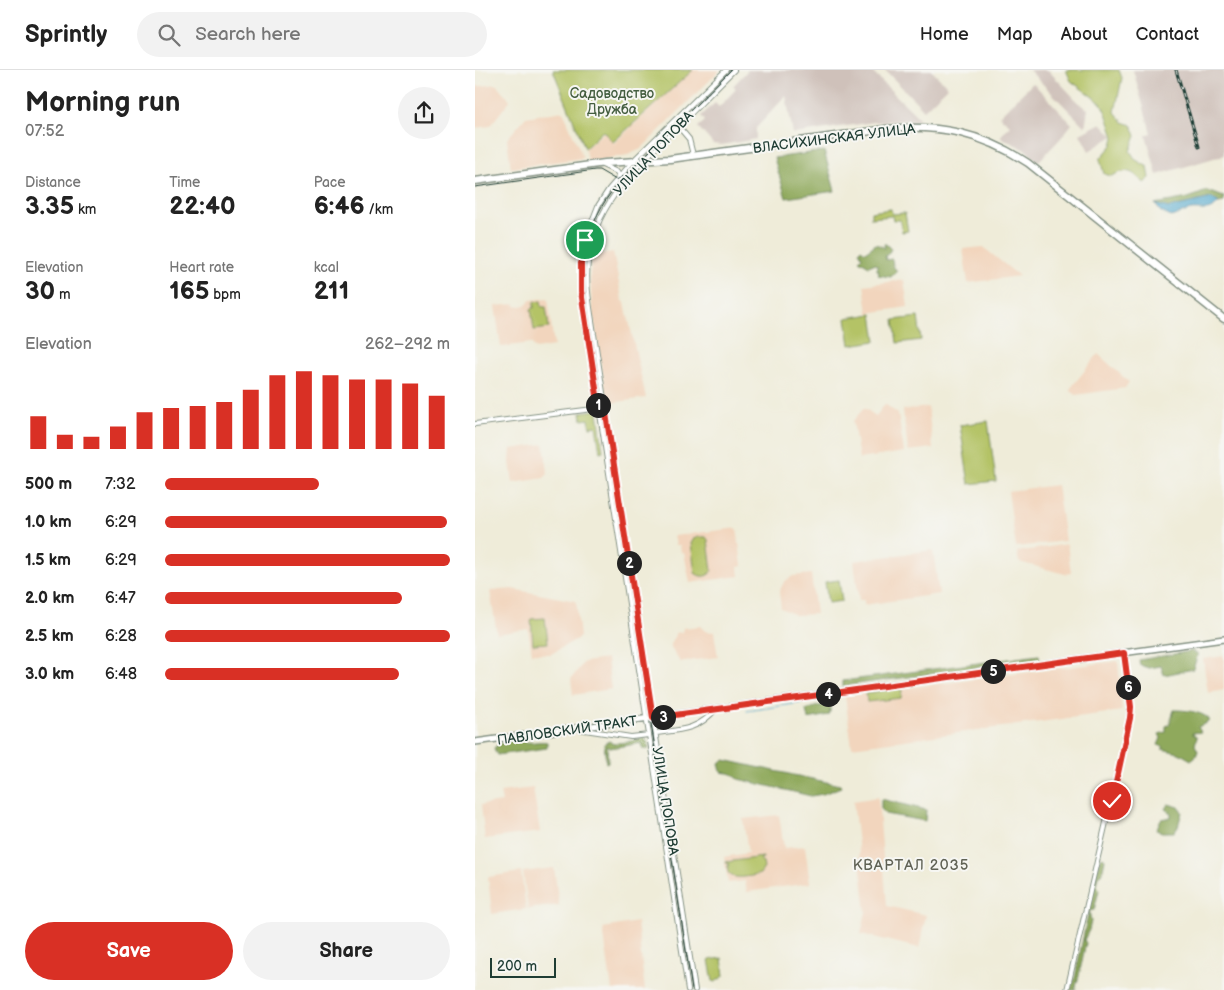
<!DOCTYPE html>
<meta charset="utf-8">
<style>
body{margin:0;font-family:"Balsamiq Sans",sans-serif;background:#f2f2f2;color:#222;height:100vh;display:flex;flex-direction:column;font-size:19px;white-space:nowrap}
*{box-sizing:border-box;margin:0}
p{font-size:16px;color:#767676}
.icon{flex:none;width:28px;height:28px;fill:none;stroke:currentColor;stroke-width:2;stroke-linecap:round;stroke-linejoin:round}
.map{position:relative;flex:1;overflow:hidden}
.drawer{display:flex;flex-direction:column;background:#fff;width:475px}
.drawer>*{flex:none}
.scale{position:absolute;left:15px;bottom:12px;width:66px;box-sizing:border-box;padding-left:5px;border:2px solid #1f3d34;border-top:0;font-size:14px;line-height:18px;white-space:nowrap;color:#1f3d34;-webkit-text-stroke:4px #f6f6f2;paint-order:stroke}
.pin{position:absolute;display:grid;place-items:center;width:42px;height:42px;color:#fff;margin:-21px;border:2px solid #fff;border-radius:50%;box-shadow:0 1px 5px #0007}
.km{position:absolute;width:25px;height:25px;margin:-12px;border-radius:50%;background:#222;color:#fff;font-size:14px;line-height:25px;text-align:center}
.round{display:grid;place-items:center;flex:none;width:52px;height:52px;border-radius:26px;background:#f2f2f2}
.summary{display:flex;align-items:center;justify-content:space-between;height:85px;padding:0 25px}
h1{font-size:28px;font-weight:800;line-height:38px}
.stats{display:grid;grid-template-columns:repeat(3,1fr);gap:8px;height:85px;padding:5px 25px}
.stats div{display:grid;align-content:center}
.stats b{font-size:25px;font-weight:800}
.stats small{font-size:14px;font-weight:400}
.stats p{font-size:14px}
.chart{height:140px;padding:10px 25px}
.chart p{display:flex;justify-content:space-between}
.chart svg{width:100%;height:90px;margin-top:5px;stroke:#d93025;stroke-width:6}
.button{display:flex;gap:10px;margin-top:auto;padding:10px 25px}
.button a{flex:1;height:58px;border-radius:30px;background:#d93025;color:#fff;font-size:20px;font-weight:800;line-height:58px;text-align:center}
.button a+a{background:#f2f2f2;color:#222}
ul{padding:0 25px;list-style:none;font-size:16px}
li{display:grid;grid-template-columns:80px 60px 1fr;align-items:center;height:38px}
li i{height:12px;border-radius:6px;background:#d93025}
header{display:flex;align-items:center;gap:30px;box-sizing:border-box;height:70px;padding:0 25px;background:#fff;border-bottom:1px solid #e0e0e0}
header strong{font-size:24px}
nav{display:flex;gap:28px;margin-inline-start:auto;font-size:18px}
.search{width:350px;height:45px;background:#f2f2f2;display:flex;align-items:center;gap:12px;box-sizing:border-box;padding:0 18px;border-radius:28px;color:#767676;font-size:19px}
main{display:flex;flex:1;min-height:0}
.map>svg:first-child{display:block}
.built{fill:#f2d5bd}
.industrial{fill:#cfc1ba}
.green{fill:#b4c366;stroke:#6a804d}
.forest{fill:#8fa95b;stroke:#577348}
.water{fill:#4ea5ca;stroke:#36717f}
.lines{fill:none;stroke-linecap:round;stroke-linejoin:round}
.stream{stroke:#4ea5ca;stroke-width:1}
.secondary-casing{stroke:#879486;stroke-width:6}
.primary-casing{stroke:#879486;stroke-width:8}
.highway-casing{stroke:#879486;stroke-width:9}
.secondary{stroke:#fff;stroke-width:4}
.primary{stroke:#fff;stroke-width:5}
.highway{stroke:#fff;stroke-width:6}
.tram{stroke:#1f3d34;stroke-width:1}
.rail-casing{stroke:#1f3d34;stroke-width:3}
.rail{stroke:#f6f6f2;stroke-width:1;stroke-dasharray:4;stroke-linecap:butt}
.route-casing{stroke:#fff;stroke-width:10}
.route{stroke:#d93025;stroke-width:6}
.labels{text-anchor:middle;stroke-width:4;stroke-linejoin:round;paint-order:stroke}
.park-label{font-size:14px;fill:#445e40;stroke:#f6f6f2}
.street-label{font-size:14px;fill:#1f3d34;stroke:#f6f6f2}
.neighbourhood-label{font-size:15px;letter-spacing:1px;fill:#606255;stroke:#f6f6f2}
</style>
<header>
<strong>Sprintly</strong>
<div class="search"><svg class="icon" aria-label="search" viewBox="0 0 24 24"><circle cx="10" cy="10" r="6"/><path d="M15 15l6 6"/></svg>Search here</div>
<nav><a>Home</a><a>Map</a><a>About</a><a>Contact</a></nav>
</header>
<main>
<section class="drawer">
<div class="summary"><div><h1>Morning run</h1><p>07:52</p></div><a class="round"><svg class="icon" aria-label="share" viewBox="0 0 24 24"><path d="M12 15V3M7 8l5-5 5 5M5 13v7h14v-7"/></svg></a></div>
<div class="stats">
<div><p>Distance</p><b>3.35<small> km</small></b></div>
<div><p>Time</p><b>22:40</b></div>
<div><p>Pace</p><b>6:46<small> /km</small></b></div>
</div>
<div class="stats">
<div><p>Elevation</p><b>30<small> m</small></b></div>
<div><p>Heart rate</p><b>165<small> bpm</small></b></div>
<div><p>kcal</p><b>211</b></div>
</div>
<div class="chart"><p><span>Elevation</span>262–292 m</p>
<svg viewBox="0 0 160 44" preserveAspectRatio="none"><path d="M5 44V28M15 44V37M25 44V38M35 44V33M45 44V26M55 44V24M65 44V23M75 44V21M85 44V15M95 44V8M105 44V6M115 44V8M125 44V10M135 44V10M145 44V12M155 44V18"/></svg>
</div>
<ul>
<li><b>500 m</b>7:32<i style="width:54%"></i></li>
<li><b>1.0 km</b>6:29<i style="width:99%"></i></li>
<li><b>1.5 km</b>6:29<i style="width:100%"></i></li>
<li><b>2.0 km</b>6:47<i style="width:83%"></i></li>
<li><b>2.5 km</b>6:28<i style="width:100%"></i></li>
<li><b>3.0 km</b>6:48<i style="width:82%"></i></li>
</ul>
<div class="button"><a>Save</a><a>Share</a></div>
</section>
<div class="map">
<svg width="749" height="920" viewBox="0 0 749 920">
<rect width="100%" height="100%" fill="#f6f6f2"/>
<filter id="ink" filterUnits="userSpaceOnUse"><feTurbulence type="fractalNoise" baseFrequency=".02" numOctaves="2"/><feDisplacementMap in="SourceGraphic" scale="10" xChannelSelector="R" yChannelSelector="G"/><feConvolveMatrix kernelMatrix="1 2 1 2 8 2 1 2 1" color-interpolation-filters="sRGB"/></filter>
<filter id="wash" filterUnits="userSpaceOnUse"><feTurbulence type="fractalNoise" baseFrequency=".0096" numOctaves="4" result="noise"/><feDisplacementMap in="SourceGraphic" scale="20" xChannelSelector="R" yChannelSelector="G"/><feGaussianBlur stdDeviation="1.12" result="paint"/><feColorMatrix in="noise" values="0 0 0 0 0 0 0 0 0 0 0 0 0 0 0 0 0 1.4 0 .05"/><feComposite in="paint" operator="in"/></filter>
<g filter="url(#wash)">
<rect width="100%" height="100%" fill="#efecd9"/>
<path class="built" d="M218 0H245L166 79 153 85 113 92 110 79 129 62 139 73Z
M21 14 35 30 15 56 0 58V17Z
M88 41 108 88 36 98 32 69 51 47Z
M508 177 544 206 493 213 488 179Z
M138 182 147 229 150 233 171 328 135 333 132 332 117 236 115 204 117 185Z
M429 210 433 237 393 243 389 215Z
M73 228 79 276 61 279 56 273 26 277 20 236 40 234 42 237 51 235 55 230Z
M623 284 654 312 650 318 601 325 595 319Z
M410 334 423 344 429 382 384 389 378 351 389 338 401 346Z
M453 337 458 378 433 381 428 340Z
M69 374 73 404 69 408 38 413 35 392 36 379Z
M582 415 590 471 541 477 533 421Z
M262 458 267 496 263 497 264 506 215 513 209 483 206 482 205 475H201L199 466Z
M592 474 596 503 590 504 544 492 542 482Z
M458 480 464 524 389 535V530H384L379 491Z
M336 504 341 544 320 545 306 538 304 522 309 512 318 506Z
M37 519 101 531 105 567 76 584 57 583 53 559 22 564 15 521Z
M225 556 230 561 239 562 243 587 205 592 196 578V574L201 563 207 562 208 558Z
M749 586V620L733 623 728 589Z
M132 589 136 619 98 625 96 609 109 592Z
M643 591 647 641 377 677 370 626Z
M58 718 65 762 10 769 6 735 27 732 25 722Z
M403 727 412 836 451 845 444 878 386 864 391 842 378 731Z
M304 745 309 778 330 776 335 813 272 822 270 811 253 813 249 787 273 783 268 749Z
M79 798 84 835 53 839 48 802Z
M46 802 51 839 17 844 13 807Z
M162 852 170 920H137L128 858Z"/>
<path class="industrial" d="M273 0H395L446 50 399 52 318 64 311 26 281 58V69L247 75 238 74 223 57 230 51 226 46 240 33 244 37 261 19 258 16Z
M410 0H456L473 17 449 40Z
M554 0H573L606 35 613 39 610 57Z
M658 0H749V85L682 105 671 65 676 63Z
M558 13 597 54 585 69 563 92 551 80 525 67 535 55 524 46Z
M626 53 638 66 614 81 605 64Z"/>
<path class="green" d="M78 0H218L138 72 128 61 110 78Z
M591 0H644L647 8 640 42 648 52 657 55 661 66 655 81 661 90 673 97 675 108 669 113C657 101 653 98 637 106L629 104 625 89 637 75 639 67 631 43 626 33 596 11Z
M416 139 417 144 430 143 433 161 427 162 425 150H418L417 146 396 148V142Z
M66 231 67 237H71L74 258 59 260 56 239 59 238V232Z
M397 244 401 271 375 275 371 248Z
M443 247 446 270 422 273 419 250Z
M121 340 123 342 128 381 125 382 121 356 115 357 114 349 107 350 106 342Z
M513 351 521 411 494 414 485 355Z
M224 467H231L233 470 237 501C233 507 226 508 220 503L216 473 218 469Z
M364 510 367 531 353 533 350 512Z
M70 548 73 573 58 574 56 549Z
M422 619 427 620 426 628 392 632 391 623Z
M288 787V788L285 789 288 793 289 798 285 804C274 807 246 813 254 793H251V792Z
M247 888 249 906 240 912 238 911 234 890Z"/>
<path class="forest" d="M349 81 360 121 311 128 299 88Z
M732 121 749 127V132L744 133 737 128 694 138 680 134 713 128Z
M401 174 410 178 409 174H411L416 179 413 184 410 186 411 190 417 189 418 196 422 201 416 207 403 205 404 201 402 200V195L398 194 394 196 384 190 387 187 384 181 386 179 390 182Z
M717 581 723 584 718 599 689 605 686 596 674 598 665 595 664 590Z
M564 585 565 589 368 616V611Z
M354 635 356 637 354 645 333 649 331 640 343 636Z
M699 640C709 640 726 641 734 649L733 652 723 657 726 662 717 663 722 667 720 675 723 681 721 686 716 690 704 683 687 679 689 677 683 675 686 668 684 664 691 662V656L694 655Z
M169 668 172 670 174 679H168L167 673 135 678 132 676 133 692 131 693 129 674 134 671 139 674C145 672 147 673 152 672 159 671 160 668 169 668Z
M45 670C54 675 63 670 72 672V678L22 685 19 678C26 671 36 671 45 670Z
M249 690 365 715 366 717 348 724 336 726 263 709C256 701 254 704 246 702L244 693Z
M406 729 451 740 450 751 410 744 406 740Z
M693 734 704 737 707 742 703 756 699 762H687L681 760 686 749 696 747V743L690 739Z
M628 787 630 789 627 803 623 806 621 815 624 818V820L619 840 614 841 616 851 614 860 609 870 611 873C607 888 605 905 600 920H595L600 907 622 800 626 788Z"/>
<path class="water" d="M737 128 744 133C732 144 729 139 716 140 710 141 703 146 696 147L686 142 680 134 694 138Z"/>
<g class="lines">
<path class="stream" d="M272 641 325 633"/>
</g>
</g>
<g filter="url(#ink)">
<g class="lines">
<g class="secondary-casing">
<path id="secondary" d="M203 56 214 69 218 85
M127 95 142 102 144 106
M0 354 126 338
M103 659 156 667 174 665
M181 663C207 660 223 660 241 639
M213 920 123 331 106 221V201L108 181 114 159 123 136 134 119 159 90 251 0
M220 920 119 264C116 241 110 217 113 192 119 133 163 96 203 56 222 38 240 18 259 0
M592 920 653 658 655 637 649 583"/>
</g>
<g class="primary-casing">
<path id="primary" d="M0 672 749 569"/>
</g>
<g class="highway-casing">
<path id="highway" d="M0 111 130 93 195 89 411 59C465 54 507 63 553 93L749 249"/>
</g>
<use href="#secondary" class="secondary"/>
<use href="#primary" class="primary"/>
<use href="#highway" class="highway"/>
<path class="tram" d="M0 117 120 100H124L141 110 150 106
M217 920 122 301C117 266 106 227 110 192 112 173 117 154 126 138 138 116 156 100 173 83 200 55 229 28 256 0"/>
<g class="rail-casing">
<path id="rail" d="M701 0 724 77"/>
</g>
<use href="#rail" class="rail"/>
</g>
</g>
<g class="lines" filter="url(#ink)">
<g class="route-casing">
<path id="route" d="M110 170 106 191V221L124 338 130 337 178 648 649 583 656 637 655 648 637 731"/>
</g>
<use href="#route" class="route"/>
</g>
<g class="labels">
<g class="park-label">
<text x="137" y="28">Садоводство<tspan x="137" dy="16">Дружба</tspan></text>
</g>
<g class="street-label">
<text transform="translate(359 68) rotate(-7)" y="5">ВЛАСИХИНСКАЯ УЛИЦА</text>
<text transform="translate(178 83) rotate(-47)" y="5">УЛИЦА ПОПОВА</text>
<text transform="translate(92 660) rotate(-8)" y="5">ПАВЛОВСКИЙ ТРАКТ</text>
<text transform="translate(191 731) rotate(81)" y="5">УЛИЦА ПОПОВА</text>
</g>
<g class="neighbourhood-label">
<text x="436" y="800">КВАРТАЛ 2035</text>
</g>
</g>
</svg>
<div class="scale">200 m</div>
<div class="pin" style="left:110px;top:170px;background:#1e9e55"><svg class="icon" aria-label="arrive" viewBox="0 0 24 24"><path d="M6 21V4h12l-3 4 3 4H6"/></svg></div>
<div class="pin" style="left:637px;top:731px;background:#d93025"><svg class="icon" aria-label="check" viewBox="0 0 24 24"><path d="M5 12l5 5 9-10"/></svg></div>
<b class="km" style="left:123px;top:335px">1</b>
<b class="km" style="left:154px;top:493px">2</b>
<b class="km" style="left:188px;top:647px">3</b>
<b class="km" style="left:353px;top:624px">4</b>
<b class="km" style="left:518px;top:601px">5</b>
<b class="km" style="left:653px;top:617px">6</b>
</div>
</main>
